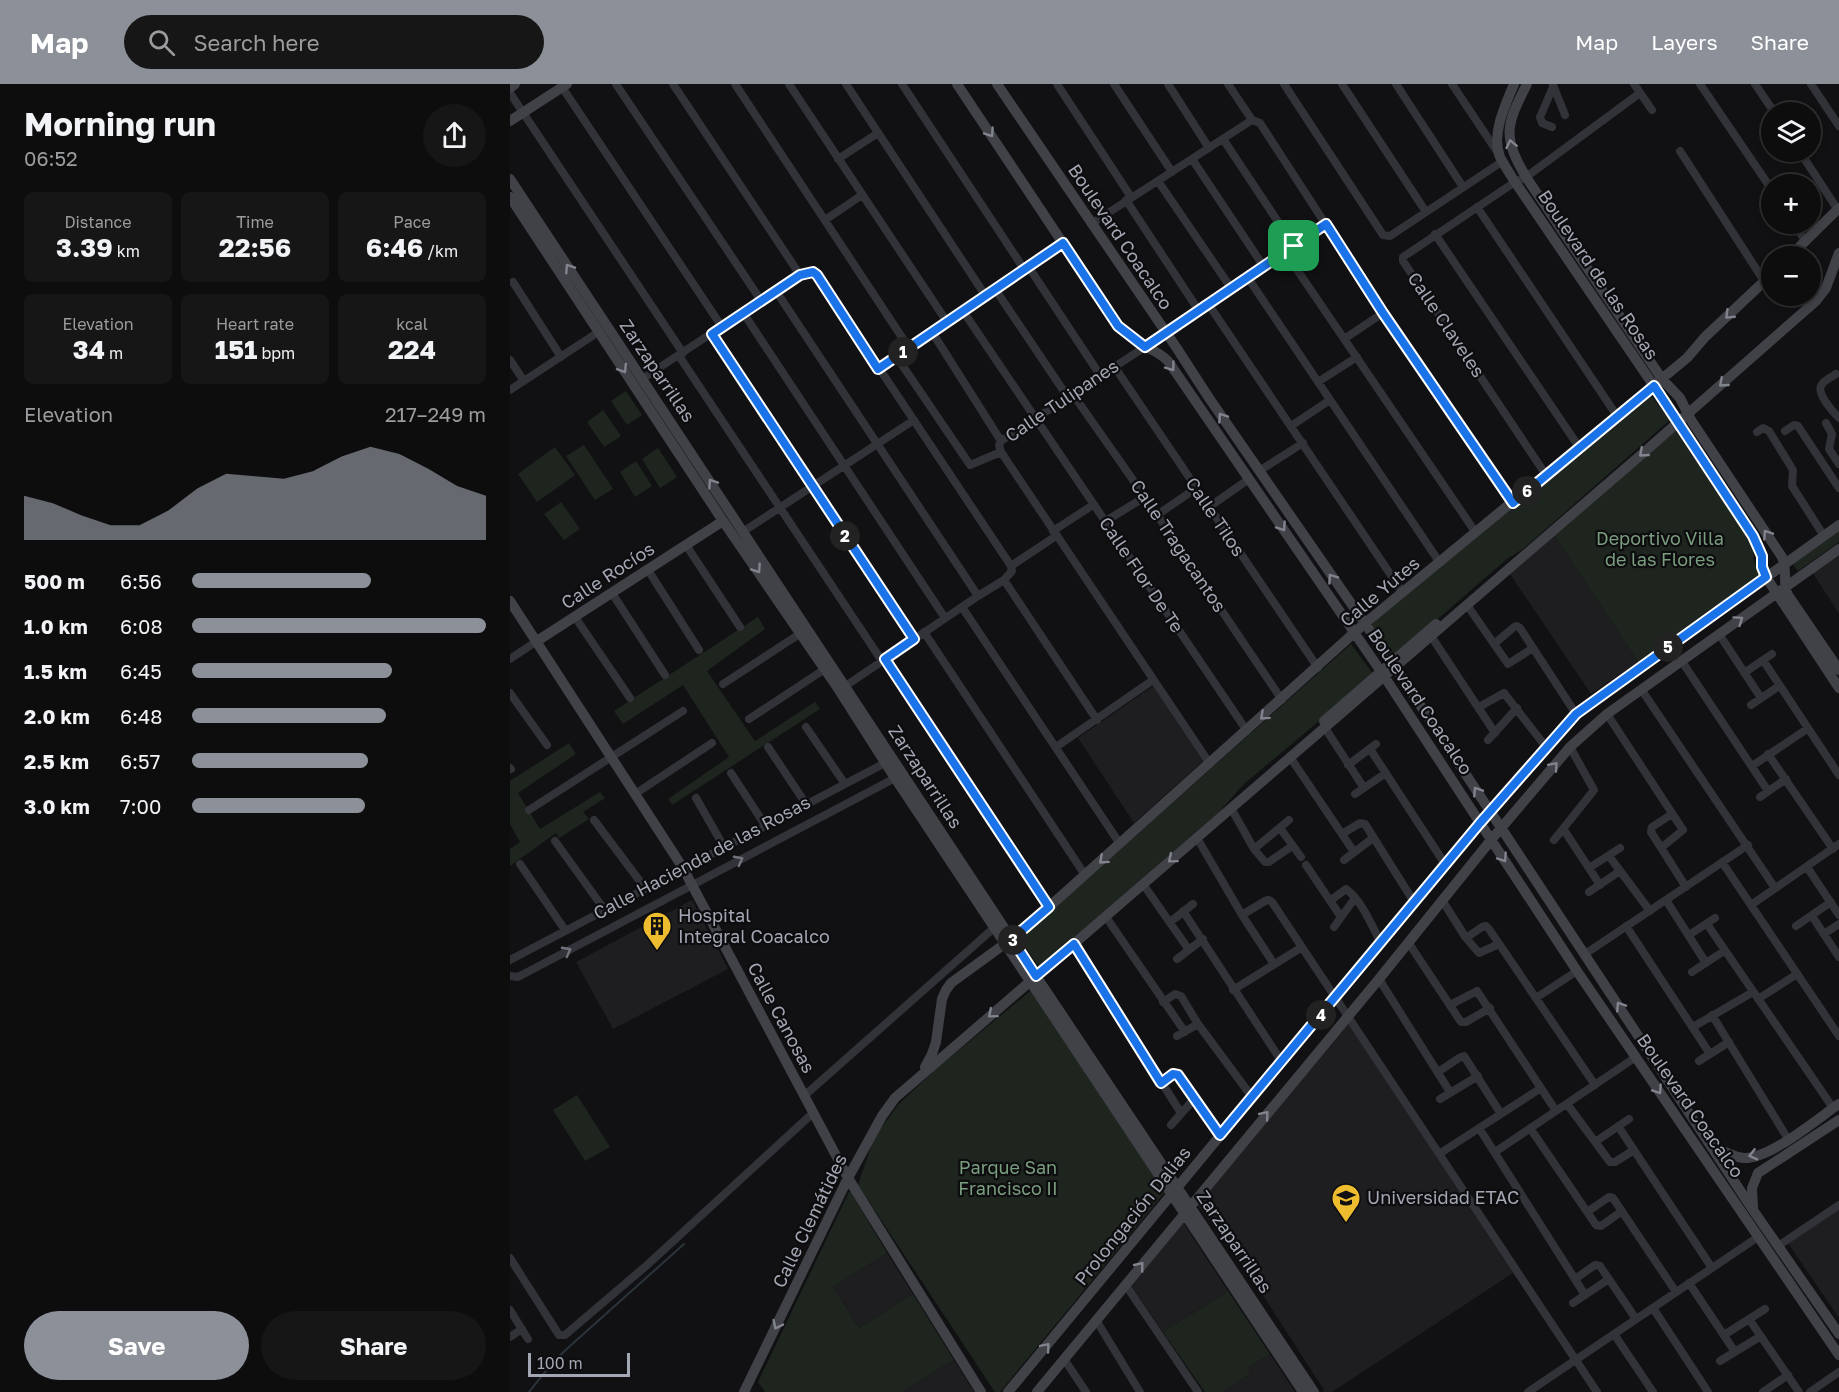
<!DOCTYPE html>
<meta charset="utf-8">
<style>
body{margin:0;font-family:"Golos Text",sans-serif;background:#161617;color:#f1f3f6;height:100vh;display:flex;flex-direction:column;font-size:22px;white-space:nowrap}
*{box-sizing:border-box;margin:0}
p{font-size:20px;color:#9a9c9e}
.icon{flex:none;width:33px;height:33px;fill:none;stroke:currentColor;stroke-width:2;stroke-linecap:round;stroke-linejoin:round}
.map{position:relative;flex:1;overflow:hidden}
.panel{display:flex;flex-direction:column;background:#0d0d0e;width:510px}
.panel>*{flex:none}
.buttons{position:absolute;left:1251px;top:18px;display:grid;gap:12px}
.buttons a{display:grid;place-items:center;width:60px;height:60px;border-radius:50%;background:#0d0d0e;box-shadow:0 3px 9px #0003,0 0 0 2px #2d2d2e;font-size:30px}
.scale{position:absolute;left:18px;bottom:15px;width:102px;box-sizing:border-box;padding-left:6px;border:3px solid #a3a7b3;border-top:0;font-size:16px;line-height:21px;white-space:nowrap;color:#a3a7b3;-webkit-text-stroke:4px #0d0c0e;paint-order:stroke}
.pin{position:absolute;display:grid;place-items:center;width:51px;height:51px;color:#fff;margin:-26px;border-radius:12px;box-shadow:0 3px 9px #0006}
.km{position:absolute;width:30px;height:30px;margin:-15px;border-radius:50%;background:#222;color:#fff;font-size:16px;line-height:30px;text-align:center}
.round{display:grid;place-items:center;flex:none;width:63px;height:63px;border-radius:32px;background:#161617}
.overview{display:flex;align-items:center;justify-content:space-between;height:102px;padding:0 24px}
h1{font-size:33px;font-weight:700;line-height:45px}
.figures{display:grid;grid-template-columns:repeat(3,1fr);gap:9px;height:102px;padding:6px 24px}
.figures div{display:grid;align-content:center;border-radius:9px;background:#161617;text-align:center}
.figures b{font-size:26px;font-weight:700}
.figures small{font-size:16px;font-weight:400}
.figures p{font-size:16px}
.chart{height:168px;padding:12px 24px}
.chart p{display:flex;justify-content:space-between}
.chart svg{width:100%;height:108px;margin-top:6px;fill:#8c9099;opacity:.7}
.cta{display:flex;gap:12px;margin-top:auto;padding:12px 24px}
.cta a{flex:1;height:69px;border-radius:36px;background:#8c9099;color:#fff;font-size:24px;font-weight:700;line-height:69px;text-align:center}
.cta a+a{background:#161617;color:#f1f3f6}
ul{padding:0 24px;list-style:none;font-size:20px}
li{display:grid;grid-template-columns:96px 72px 1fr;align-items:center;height:45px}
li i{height:15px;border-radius:8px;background:#8c9099}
header{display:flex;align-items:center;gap:36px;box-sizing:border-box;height:84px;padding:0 30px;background:#8c9099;color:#fff}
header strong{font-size:28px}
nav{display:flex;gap:33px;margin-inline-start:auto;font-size:21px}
.search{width:420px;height:54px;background:#161617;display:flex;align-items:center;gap:15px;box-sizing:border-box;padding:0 21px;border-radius:33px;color:#9a9c9e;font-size:22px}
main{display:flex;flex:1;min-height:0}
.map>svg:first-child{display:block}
.built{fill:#1e1d20}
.grass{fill:url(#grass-tufts)}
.park{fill:#1e251f}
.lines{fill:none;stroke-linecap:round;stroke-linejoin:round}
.stream{stroke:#2b333b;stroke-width:2}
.street{stroke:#323338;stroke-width:8}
.secondary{stroke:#414248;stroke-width:10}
.secondary-bridge{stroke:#414248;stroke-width:10}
.oneway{stroke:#81848e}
.oneway2{stroke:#70737c}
.route-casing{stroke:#fff;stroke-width:12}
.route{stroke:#1a73e8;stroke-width:8}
.labels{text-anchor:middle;stroke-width:4.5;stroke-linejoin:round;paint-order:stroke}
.street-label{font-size:18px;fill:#a3a7b3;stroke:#0d0c0e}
.park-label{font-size:18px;fill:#7a9e7f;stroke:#0d0c0e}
.poi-label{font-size:18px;fill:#a3a7b3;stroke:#0d0c0e;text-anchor:start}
</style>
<header>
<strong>Map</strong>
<div class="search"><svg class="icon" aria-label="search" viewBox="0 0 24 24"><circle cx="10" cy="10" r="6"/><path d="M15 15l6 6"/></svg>Search here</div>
<nav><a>Map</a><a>Layers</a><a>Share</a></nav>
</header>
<main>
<section class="panel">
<div class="overview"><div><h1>Morning run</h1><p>06:52</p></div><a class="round"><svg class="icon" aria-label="share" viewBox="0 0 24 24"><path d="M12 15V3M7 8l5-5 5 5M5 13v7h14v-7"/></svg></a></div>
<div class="figures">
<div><p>Distance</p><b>3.39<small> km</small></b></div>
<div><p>Time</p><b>22:56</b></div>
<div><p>Pace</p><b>6:46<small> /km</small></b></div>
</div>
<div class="figures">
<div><p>Elevation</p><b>34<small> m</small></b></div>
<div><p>Heart rate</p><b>151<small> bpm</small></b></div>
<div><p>kcal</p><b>224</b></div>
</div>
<div class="chart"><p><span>Elevation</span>217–249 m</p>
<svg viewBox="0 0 160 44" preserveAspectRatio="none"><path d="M0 44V26L10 29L20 34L30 38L40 38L50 32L60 23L70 17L80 18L90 19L100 16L110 10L120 6L130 9L140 15L150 22L160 26V44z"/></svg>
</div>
<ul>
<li><b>500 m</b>6:56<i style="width:61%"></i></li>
<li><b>1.0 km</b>6:08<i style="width:100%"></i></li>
<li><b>1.5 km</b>6:45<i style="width:68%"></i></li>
<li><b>2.0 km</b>6:48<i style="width:66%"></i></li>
<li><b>2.5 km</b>6:57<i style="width:60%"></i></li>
<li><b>3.0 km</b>7:00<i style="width:59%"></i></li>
</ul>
<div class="cta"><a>Save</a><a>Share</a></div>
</section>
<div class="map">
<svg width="1329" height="1308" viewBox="0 0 1329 1308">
<defs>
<pattern id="grass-tufts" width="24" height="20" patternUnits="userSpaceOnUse" patternTransform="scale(1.5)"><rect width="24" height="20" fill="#1e251f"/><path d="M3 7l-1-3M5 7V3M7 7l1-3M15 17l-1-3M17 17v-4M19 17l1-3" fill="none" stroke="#3c423d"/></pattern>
</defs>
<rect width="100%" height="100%" fill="#111113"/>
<path class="built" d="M1043 450 1128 578 1081 610 1000 490Z
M1329 471V530L1303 489Z
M643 602 693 677 624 739 568 654Z
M182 816 218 885 103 945 66 878Z
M837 938 1003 1189 822 1308H812L814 1306 747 1202 687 1120Z
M1329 1124V1234L1278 1159Z
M672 1137 718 1207 653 1248 621 1201Z
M377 1169 403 1210 349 1244 323 1203Z
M760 1270 785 1308H712L741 1289 738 1284Z
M444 1276 464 1308H392Z"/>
<path class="grass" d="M1329 444V458L1288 487 1282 479Z"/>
<path class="park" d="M116 307 132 331 117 341 101 317Z
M1140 310 1160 336 1013 465 997 475 884 573 860 540Z
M93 326 111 352 94 363 77 338Z
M1165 346 1242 457 1244 478 1251 490 1128 578 1043 450Z
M74 361 103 405 85 416 56 372Z
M45 363 65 391 27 418 8 390Z
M148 364 167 393 150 404 132 375Z
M126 377 142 402 125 413 110 388Z
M51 418 70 445 54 456 34 430Z
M248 533 255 545 197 587 245 657 305 618 310 625 162 721 158 715 219 673 173 601 113 640 104 627Z
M841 560 864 591 734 700 710 727 529 883 510 855Z
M59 659 66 670 8 709 30 745 90 708 95 714 73 728 79 735 49 754 46 749 0 782V765L10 758 0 740V697Z
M524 904 660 1102 490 1308H485L348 1101 364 1054 388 1021 426 985Z
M67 1011 100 1063 75 1077 43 1026Z
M339 1108H341L377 1169 323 1203 349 1244 403 1210 444 1276 392 1308H255L248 1298Z
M718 1207 760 1270 738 1284 741 1289 712 1308H695L653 1248Z"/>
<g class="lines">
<path class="stream" d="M19 1308 43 1278 60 1262 174 1160"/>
<path class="street" d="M106 0 252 218
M163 0 290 191
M225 0 399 264
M279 0 437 238
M336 0 475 211
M392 0 514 185
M547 0 621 113
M604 0 662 88
M658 0 699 64
M718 0 742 36
M774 0 873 151 880 152 993 77
M832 0 916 128
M886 0 953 103
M942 0 988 69
M1124 0 1142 26
M1190 0 1262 106
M1245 0 1264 28
M1301 0 1329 42
M1043 1 1055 31
M52 3 212 243
M0 9 173 269
M742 36 750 39 873 229 1003 419
M1042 43 1032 39 1030 33 1043 3
M713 55 784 162
M1170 67 1254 197
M1290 68 1328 126
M328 75 368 49
M682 75 754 183
M648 97 721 204
M616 116 689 227
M967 123 1107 332
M315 136 352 111
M581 140 742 36
M1284 140 1296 158
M925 150 1069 363
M775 168 966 449
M518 182 590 291
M738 194 930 479
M3 198 51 273
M485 205 557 312
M266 207 468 512
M699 221 893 509
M453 227 737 647
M234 230 435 534
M422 248 491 357
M202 250 404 555
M834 255 873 229
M169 272 372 577
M386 272 460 381 491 368
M0 276 14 297
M604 282 808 584
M368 284 553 159
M1326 290C1322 293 1313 296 1311 302 1307 310 1323 328 1329 334
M132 295 290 191 303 188 307 191 501 482
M808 298 847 273
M0 306 90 247
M562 309 635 413 772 616
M1316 339 1322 350 1319 365 1329 380
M781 342 820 316
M1275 347 1284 341 1288 342 1329 404
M1247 348 1253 344 1259 347 1283 386 1282 402 1314 452
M749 387 793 359
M1036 391 893 177V173L1005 98 1016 93 1130 9
M699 423 739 395
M647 431 685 405
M594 438 635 413
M234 447 404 336
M543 447 583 421
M176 461 230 543
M138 486 189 566
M494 496 587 636
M102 509 155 591
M957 521 998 580 1023 564
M452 523 610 760
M65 533 120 614
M414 548 575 791
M1209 550 1251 614
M921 552 985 649
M984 560 1004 543 1007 542 1010 544 1066 630
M0 575 27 557
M375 575 539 823
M1171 576 1258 707
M1253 576 1329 691
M1234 589 1262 570
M213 600 291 549
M331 605 468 512 494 496 502 487 501 482 546 452
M1131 605 1265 804
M0 609 37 661
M1241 621 1269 602
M969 623 994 609 1036 663
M1097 630 1173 746 1151 764
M239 635 315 585
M296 643 335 700
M815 644 854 704
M978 656 1007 624
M258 663 296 720
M546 663 643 596
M860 665 935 780
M1258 670 1323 765
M780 673 844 768
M700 680 491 368 489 361 491 357 699 221 816 140
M838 681 866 660
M1242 682 1297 645
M0 684 1 685
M221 689 255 741
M125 710 202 659
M845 710 876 689
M1250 713 1276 695
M186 714 214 763
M721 724 744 765 755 778H759L782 762
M19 726 173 627
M1162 730 1142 743 1141 748 1176 803
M84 736 135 804
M770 744 791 773
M1054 746 1090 801
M832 750 850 739 855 740 904 818
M687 754 732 831 764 880
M1044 756 1084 706 1060 663
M45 757 94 825
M744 765 779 736
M1099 772 1140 827
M834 776 863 754
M1212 778 1329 952
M10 780 55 846
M796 781 831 833
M1297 783 1329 831
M1079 784 1110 764
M633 800 679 866
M1079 808 1110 787
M821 816 836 805C852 817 861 840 870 857
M932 816 956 854 969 869 989 860
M1156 816 1196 879
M1241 821 1329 760
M673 827 772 978
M732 831 755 817 759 816 762 818 1087 1308
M1302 832 1329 873
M596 833 675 948
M660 838 683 820
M1197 840 1323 1024
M1116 842 1200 970
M1286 842 1321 818
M824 843 845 814
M1314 850 1329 840
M1179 851 1205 834
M956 854 972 843 976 842 979 845 1085 1001
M898 858 951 938H956L980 924
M564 860 671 1029
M1075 870 1238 761
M667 875 693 855
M0 876 377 678
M1182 888 1214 867
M0 892 8 893 389 692
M869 895 940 1008
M723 906 792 863
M1026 914 1067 887
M1248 915 1287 890
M653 918 665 910 671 912 688 940 742 1013
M940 921 967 907 1046 1027
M1202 931 1278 1055
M1183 943 1243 908
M667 952 688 940
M1189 977 1219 958
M928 988 949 974 954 972 991 1030
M651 999 663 990 668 991 710 1051
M294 1012 485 843
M930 1015 968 992
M1057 1020 1100 1078H1105L1124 1066
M661 1041 684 1015
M1108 1042 1202 1184
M969 1044 1075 1211
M1020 1044 1086 1141 1091 1142 1112 1127
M1085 1058 1119 1035
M985 1068 1126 973
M929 1070 1031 1004
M1077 1128 1099 1113 1103 1114 1166 1208
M1268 1162 1329 1121
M0 1174 49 1251H55L136 1182 303 1029
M1065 1195 1085 1181 1090 1182 1126 1235
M1179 1199 1225 1268
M615 1200 688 1308
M1063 1219 1099 1195
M1143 1224 1198 1308
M0 1226 18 1255
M1239 1235 1289 1308
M586 1236 630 1308
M1104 1250 1143 1308
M1214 1251 1255 1225
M0 1253 12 1245
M554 1275 576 1308
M1210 1277 1251 1252
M1018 1308 1248 1153
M1253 1308 1278 1291
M1300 1308 1329 1288"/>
<path class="secondary" d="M447 0 608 242C617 249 626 258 636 263 645 267 651 270 658 277L872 589 1069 890 1329 1271
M487 0 666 263 699 314 885 583 1243 1126 1329 1250
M1004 0C995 22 981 50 990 73 994 81 1000 90 1005 98L1165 333 1243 452 1252 472V483L1256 493 1329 604
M1017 0C996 41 992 52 1016 93L1152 295 1170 314 1181 336 1272 473C1278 486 1272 499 1278 511L1329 586
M0 4 5 0
M0 37 57 0
M0 95 526 892 804 1308
M0 113 213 437 329 606 385 694 793 1308
M1280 172 1329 124
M0 517 173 784 338 1094 471 1308
M27 557 213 437
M415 983 422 970 426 958 432 915 436 906 441 899 496 859 539 823 854 540 1177 274 1195 253 1262 190
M1203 1061C1213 1067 1223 1073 1234 1074 1260 1075 1307 1035 1329 1020
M1243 1123 1242 1104 1248 1089 1329 1036
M234 1308 338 1094 372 1032 385 1014 1132 370 1306 217 1316 204 1329 169
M498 1308 935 780 1066 630 1329 441
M527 1308 869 895 981 756 1060 663 1097 630 1329 465"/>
<path class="secondary-bridge" d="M814 637 926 540"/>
</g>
<defs><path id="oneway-chevron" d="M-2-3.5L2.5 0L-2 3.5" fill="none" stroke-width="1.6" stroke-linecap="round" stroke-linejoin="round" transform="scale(1.5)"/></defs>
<g class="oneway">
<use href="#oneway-chevron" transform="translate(480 49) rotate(56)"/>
<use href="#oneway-chevron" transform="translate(1001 60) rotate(-102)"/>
<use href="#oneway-chevron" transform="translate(59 184) rotate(-123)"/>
<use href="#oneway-chevron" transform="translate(1219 231) rotate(136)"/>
<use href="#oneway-chevron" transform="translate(661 283) rotate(54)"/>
<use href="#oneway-chevron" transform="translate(113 285) rotate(58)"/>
<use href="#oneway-chevron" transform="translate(1213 299) rotate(139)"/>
<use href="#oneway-chevron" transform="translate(712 333) rotate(-124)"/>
<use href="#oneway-chevron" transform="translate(1133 369) rotate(139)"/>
<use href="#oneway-chevron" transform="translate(202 399) rotate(-124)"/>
<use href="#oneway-chevron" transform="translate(772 443) rotate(56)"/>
<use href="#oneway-chevron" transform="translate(1257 450) rotate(-124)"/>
<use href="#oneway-chevron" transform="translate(247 485) rotate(56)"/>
<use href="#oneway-chevron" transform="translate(822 494) rotate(-125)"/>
<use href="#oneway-chevron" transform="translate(1229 536) rotate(-35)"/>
<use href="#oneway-chevron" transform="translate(754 632) rotate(138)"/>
<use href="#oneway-chevron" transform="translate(1044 682) rotate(-49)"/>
<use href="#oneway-chevron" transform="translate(967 707) rotate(-123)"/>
<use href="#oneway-chevron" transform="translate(993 774) rotate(56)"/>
<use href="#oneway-chevron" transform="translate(662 775) rotate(140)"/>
<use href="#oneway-chevron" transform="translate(593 776) rotate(138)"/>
<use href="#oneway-chevron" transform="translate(1110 922) rotate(-123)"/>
<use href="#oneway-chevron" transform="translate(482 930) rotate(140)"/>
<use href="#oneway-chevron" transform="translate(1148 1006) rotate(56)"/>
<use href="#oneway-chevron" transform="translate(755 1031) rotate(-50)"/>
<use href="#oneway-chevron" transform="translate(1243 1071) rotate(166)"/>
<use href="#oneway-chevron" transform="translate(630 1182) rotate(-51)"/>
<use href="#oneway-chevron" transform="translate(267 1241) rotate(116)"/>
<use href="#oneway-chevron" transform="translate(536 1263) rotate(-50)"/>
</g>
<g class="oneway2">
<use href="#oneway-chevron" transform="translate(229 776) rotate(-28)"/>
<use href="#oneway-chevron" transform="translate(57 867) rotate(-28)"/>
</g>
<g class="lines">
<g class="route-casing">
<path id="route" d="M816 140 873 229 1003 419 1144 302 1243 452 1252 472V483L1256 493 1066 630 970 739 710 1051 668 991 663 990 651 999 564 860 526 892 502 855 539 823 375 575 404 555 202 250 290 191 303 188 307 191 368 285 553 159 608 242 635 263Z"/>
</g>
<use href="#route" class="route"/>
</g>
<defs>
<g id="building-pin" transform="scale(1.5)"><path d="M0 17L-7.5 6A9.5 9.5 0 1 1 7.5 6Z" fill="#edbd2f" stroke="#0d0c0e"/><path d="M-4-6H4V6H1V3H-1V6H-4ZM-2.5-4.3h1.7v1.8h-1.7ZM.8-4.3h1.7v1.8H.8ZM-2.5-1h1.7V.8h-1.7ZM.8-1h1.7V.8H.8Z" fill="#111"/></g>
<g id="school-pin" transform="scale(1.5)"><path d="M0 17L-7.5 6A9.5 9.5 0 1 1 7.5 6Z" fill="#edbd2f" stroke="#0d0c0e"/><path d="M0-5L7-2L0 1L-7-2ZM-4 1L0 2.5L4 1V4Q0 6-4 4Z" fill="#111"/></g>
</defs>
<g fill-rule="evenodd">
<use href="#building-pin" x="147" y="842"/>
<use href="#school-pin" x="836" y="1114"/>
</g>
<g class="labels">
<g class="street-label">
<text transform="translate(610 153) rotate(56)" y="6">Boulevard Coacalco</text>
<text transform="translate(1088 191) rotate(56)" y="6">Boulevard de las Rosas</text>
<text transform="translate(936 241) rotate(56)" y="6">Calle Claveles</text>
<text transform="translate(147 287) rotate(56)" y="6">Zarzaparrillas</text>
<text transform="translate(552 317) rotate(-34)" y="6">Calle Tulipanes</text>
<text transform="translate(705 433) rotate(56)" y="6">Calle Tilos</text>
<text transform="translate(668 462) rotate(56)" y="6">Calle Tragacantos</text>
<text transform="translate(631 491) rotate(56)" y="6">Calle Flor De Te</text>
<text transform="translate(98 492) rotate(-33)" y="6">Calle Rocíos</text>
<text transform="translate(870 508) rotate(-40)" y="6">Calle Yutes</text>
<text transform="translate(910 618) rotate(56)" y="6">Boulevard Coacalco</text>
<text transform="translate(415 693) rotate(57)" y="6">Zarzaparrillas</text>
<text transform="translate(192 774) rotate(-28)" y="6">Calle Hacienda de las Rosas</text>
<text transform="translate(271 934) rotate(62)" y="6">Calle Canosas</text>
<text transform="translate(1180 1022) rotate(55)" y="6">Boulevard Coacalco</text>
<text transform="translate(623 1132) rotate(-51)" y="6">Prolongación Dalias</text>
<text transform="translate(300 1137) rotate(-64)" y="6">Calle Clemátides</text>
<text transform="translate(724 1158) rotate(56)" y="6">Zarzaparrillas</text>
</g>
<g class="park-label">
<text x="1150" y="461">Deportivo Villa<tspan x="1150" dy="21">de las Flores</tspan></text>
<text x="498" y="1090">Parque San<tspan x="498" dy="21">Francisco II</tspan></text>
</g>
<g class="poi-label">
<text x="168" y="838">Hospital<tspan x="168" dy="21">Integral Coacalco</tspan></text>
<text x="857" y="1120">Universidad ETAC</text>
</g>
</g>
</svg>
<div class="buttons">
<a><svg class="icon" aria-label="layers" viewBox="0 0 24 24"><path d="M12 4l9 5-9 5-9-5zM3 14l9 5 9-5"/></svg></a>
<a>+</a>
<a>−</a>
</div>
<div class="scale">100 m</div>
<div class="pin" style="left:784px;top:162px;background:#1e9e55"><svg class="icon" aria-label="arrive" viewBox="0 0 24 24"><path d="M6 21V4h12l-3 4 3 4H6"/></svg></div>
<b class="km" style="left:393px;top:268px">1</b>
<b class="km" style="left:335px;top:452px">2</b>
<b class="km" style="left:503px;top:856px">3</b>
<b class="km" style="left:811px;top:931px">4</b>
<b class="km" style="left:1158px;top:563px">5</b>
<b class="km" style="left:1017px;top:407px">6</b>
</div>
</main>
